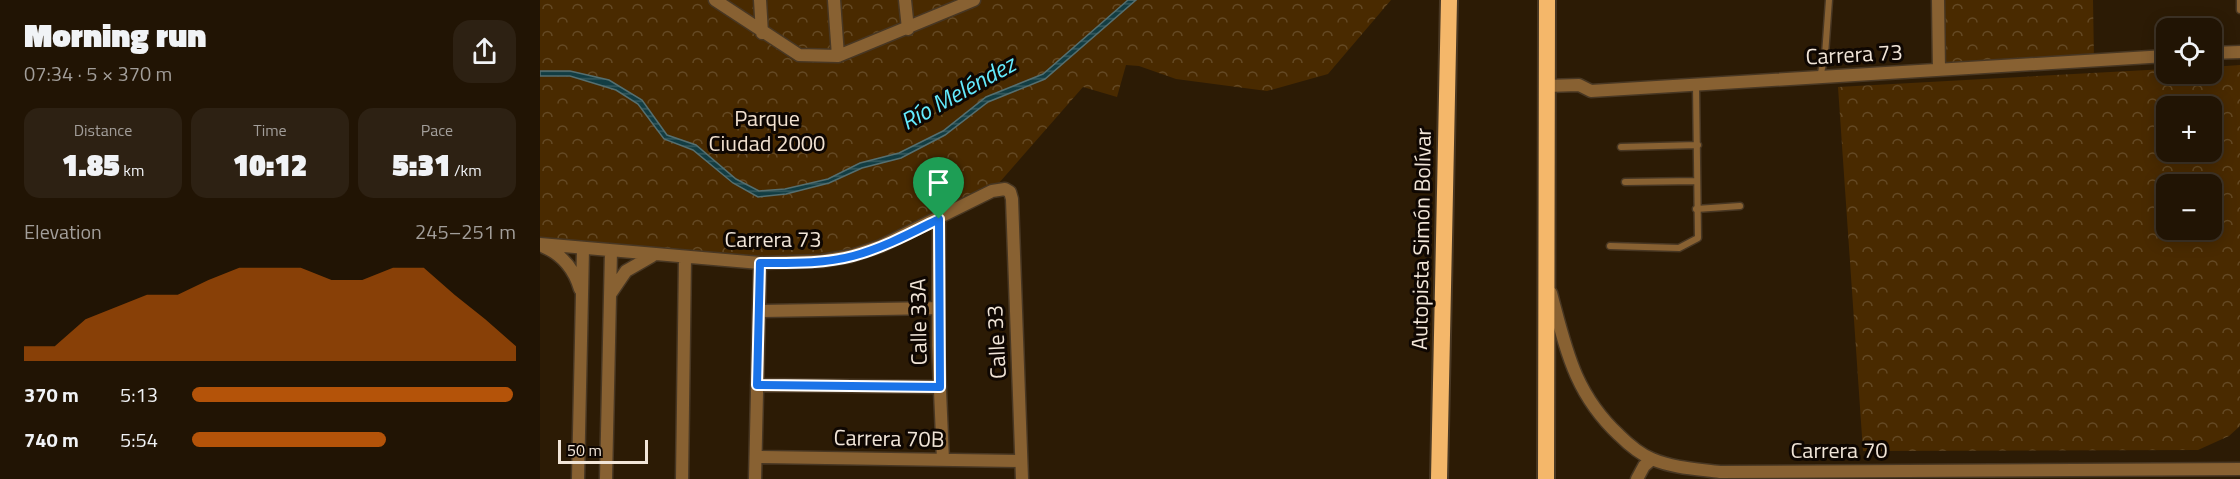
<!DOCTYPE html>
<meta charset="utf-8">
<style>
body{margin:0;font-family:"Titillium Web",sans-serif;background:#2d2113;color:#f1f3f6;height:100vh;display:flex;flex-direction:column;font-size:22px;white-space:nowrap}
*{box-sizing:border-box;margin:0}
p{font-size:20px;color:#a29e9a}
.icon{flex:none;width:33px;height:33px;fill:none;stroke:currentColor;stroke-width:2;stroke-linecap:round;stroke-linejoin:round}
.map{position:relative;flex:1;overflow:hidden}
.drawer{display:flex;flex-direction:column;background:#211404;width:540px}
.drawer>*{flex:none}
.buttons{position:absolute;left:1616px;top:18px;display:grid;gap:12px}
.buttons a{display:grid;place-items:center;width:66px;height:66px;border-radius:12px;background:#211404;box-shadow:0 3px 15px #0003,0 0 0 2px #3e3326;font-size:30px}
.scale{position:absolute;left:18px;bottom:15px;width:90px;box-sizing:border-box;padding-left:6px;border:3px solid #f1e5d8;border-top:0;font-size:16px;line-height:21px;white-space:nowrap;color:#f1e5d8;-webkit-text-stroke:4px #0f0702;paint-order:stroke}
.pin{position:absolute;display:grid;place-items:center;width:51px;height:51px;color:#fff;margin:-62px -26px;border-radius:50% 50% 50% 0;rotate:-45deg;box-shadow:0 0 6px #0007}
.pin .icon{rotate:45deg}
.round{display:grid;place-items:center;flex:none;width:63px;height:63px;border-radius:18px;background:#2d2113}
.summary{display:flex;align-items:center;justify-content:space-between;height:102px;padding:0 24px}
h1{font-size:33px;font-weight:800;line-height:45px}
.metrics{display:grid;grid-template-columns:repeat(3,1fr);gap:9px;height:102px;padding:6px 24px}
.metrics div{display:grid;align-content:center;border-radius:15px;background:#2d2113;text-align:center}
.metrics b{font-size:30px;font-weight:800}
.metrics small{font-size:16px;font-weight:400}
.metrics p{font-size:16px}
.chart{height:168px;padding:12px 24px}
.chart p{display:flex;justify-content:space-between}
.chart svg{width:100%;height:108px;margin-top:6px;fill:#b45309;opacity:.7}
ul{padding:0 24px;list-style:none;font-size:20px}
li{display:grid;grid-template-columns:96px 72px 1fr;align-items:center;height:45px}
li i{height:15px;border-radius:8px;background:#b45309}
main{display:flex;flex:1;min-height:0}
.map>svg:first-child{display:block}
.park{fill:url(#park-crowns);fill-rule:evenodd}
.water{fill:url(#water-rules);stroke:#556f70;stroke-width:1.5}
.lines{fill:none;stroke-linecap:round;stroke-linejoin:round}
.service-casing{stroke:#483723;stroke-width:9}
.minor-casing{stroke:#483723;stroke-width:15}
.tertiary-casing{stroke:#483723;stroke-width:15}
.trunk-casing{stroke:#483723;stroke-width:20}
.service{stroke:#886132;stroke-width:6}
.minor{stroke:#886132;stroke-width:12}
.tertiary{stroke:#886132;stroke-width:12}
.trunk{stroke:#f4b76a;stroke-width:16}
.route-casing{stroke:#fff;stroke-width:12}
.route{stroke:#1a73e8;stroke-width:8}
.labels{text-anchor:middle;stroke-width:6;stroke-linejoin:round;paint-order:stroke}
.street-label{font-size:22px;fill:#f1e5d8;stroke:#0f0702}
.park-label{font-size:22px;fill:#f2e1d0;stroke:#0f0702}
.water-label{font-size:24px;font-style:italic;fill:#64ebfe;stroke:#0f0702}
</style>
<main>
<section class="drawer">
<div class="summary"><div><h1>Morning run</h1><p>07:34 · 5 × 370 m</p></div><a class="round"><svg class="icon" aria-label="share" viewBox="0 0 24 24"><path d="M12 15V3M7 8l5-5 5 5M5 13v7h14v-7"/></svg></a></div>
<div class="metrics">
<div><p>Distance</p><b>1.85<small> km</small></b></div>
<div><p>Time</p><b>10:12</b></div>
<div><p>Pace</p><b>5:31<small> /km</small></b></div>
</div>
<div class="chart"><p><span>Elevation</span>245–251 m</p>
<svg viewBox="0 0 160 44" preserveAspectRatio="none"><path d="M0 44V38L10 38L20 27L30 22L40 17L50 17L60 11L70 6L80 6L90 6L100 11L110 11L120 6L130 6L140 17L150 27L160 38V44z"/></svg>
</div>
<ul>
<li><b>370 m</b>5:13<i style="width:99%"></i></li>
<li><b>740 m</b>5:54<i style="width:60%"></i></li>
</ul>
</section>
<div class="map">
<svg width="1700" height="479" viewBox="0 0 1700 479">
<defs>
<pattern id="park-crowns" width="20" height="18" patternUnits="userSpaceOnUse" patternTransform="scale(1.5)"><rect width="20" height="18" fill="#492a00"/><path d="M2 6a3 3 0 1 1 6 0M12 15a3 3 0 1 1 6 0" fill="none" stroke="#644924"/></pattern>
<pattern id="water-rules" width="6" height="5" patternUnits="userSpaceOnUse" patternTransform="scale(1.5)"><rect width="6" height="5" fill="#123d43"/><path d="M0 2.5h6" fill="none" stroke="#35595d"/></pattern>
</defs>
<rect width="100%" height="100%" fill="#2c1b05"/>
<path class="park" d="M0 0H851L788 74 727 91 636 79 599 66 586 65 577 97 543 87 452 191 399 219 282 261 0 244Z
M1398 0H1553L1554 61 1399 70Z
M1700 65V426L1689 436 1658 450 1323 451 1298 87 1626 69V74H1671V67ZM1626 106H1671V152H1626ZM1626 184H1671V230H1626Z"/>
<path class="water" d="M588 0H596L505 79 448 102 405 135 361 158 322 168 289 183 246 194 218 197 193 183 153 150 124 139 98 104 76 90 30 76H0V71H30L69 80 102 100 127 135 156 145 196 179 219 191 245 189 288 179 320 163 359 153 403 131 446 97 503 74Z"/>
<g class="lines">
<g class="service-casing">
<path id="service" d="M1700 0V10
M1280 77 1285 55 1289 0
M1081 147 1158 145
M1085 182 1157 181
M1156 209 1200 206
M1070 246 1139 248 1158 238 1156 85"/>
</g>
<g class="minor-casing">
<path id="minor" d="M175 0 259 55 298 56 434 0
M220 0 222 33
M294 0 298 56
M365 0 368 29
M1398 0 1399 70
M1671 53 1700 52
M1006 86 1039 85 1051 91 1626 56
M399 219 398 345 403 460
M0 244 220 263 282 261 311 256 341 246 452 191 465 189 470 192 472 199 482 479
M4 247C23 255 34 269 40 289
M71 293 86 271 112 256
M219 311 398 308
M217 385 400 387
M216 457 481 461
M38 479 43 249
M66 479 71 251
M142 479 145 258
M215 479 220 263"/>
</g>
<g class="tertiary-casing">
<path id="tertiary" d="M1011 293C1026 349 1034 393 1079 435 1088 444 1100 454 1112 459 1133 468 1157 469 1180 472L1700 469
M1097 479 1104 466 1112 459"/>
</g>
<g class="trunk-casing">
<path id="trunk" d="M899 479 909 0
M1006 479 1007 0"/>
</g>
<use href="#service" class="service"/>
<use href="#minor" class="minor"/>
<use href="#tertiary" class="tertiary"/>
<use href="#trunk" class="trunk"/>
</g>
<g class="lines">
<g class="route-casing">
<path id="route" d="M399 219 400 387 217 385 220 263C251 263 283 264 313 256 343 248 371 233 399 219Z"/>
</g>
<use href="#route" class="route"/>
</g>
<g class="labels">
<g class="street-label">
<text transform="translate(1314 54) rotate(-3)" y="8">Carrera 73</text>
<text x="233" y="247">Carrera 73</text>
<text transform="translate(881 239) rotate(-89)" y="8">Autopista Simón Bolívar</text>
<text transform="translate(378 322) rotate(-91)" y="8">Calle 33A</text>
<text transform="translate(456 342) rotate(-93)" y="8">Calle 33</text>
<text transform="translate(349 438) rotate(1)" y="8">Carrera 70B</text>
<text x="1299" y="458">Carrera 70</text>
</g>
<g class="park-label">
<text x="227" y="126">Parque<tspan x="227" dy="25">Ciudad 2000</tspan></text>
</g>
<g class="water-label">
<text transform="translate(418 93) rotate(-29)" y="8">Río Meléndez</text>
</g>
</g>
</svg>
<div class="buttons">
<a><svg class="icon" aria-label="locate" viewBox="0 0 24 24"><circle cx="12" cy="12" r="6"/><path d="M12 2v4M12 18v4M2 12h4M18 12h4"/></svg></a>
<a>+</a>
<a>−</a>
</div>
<div class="scale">50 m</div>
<div class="pin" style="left:399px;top:219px;background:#1e9e55"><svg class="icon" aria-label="arrive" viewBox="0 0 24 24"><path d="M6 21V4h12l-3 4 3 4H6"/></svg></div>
</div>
</main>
